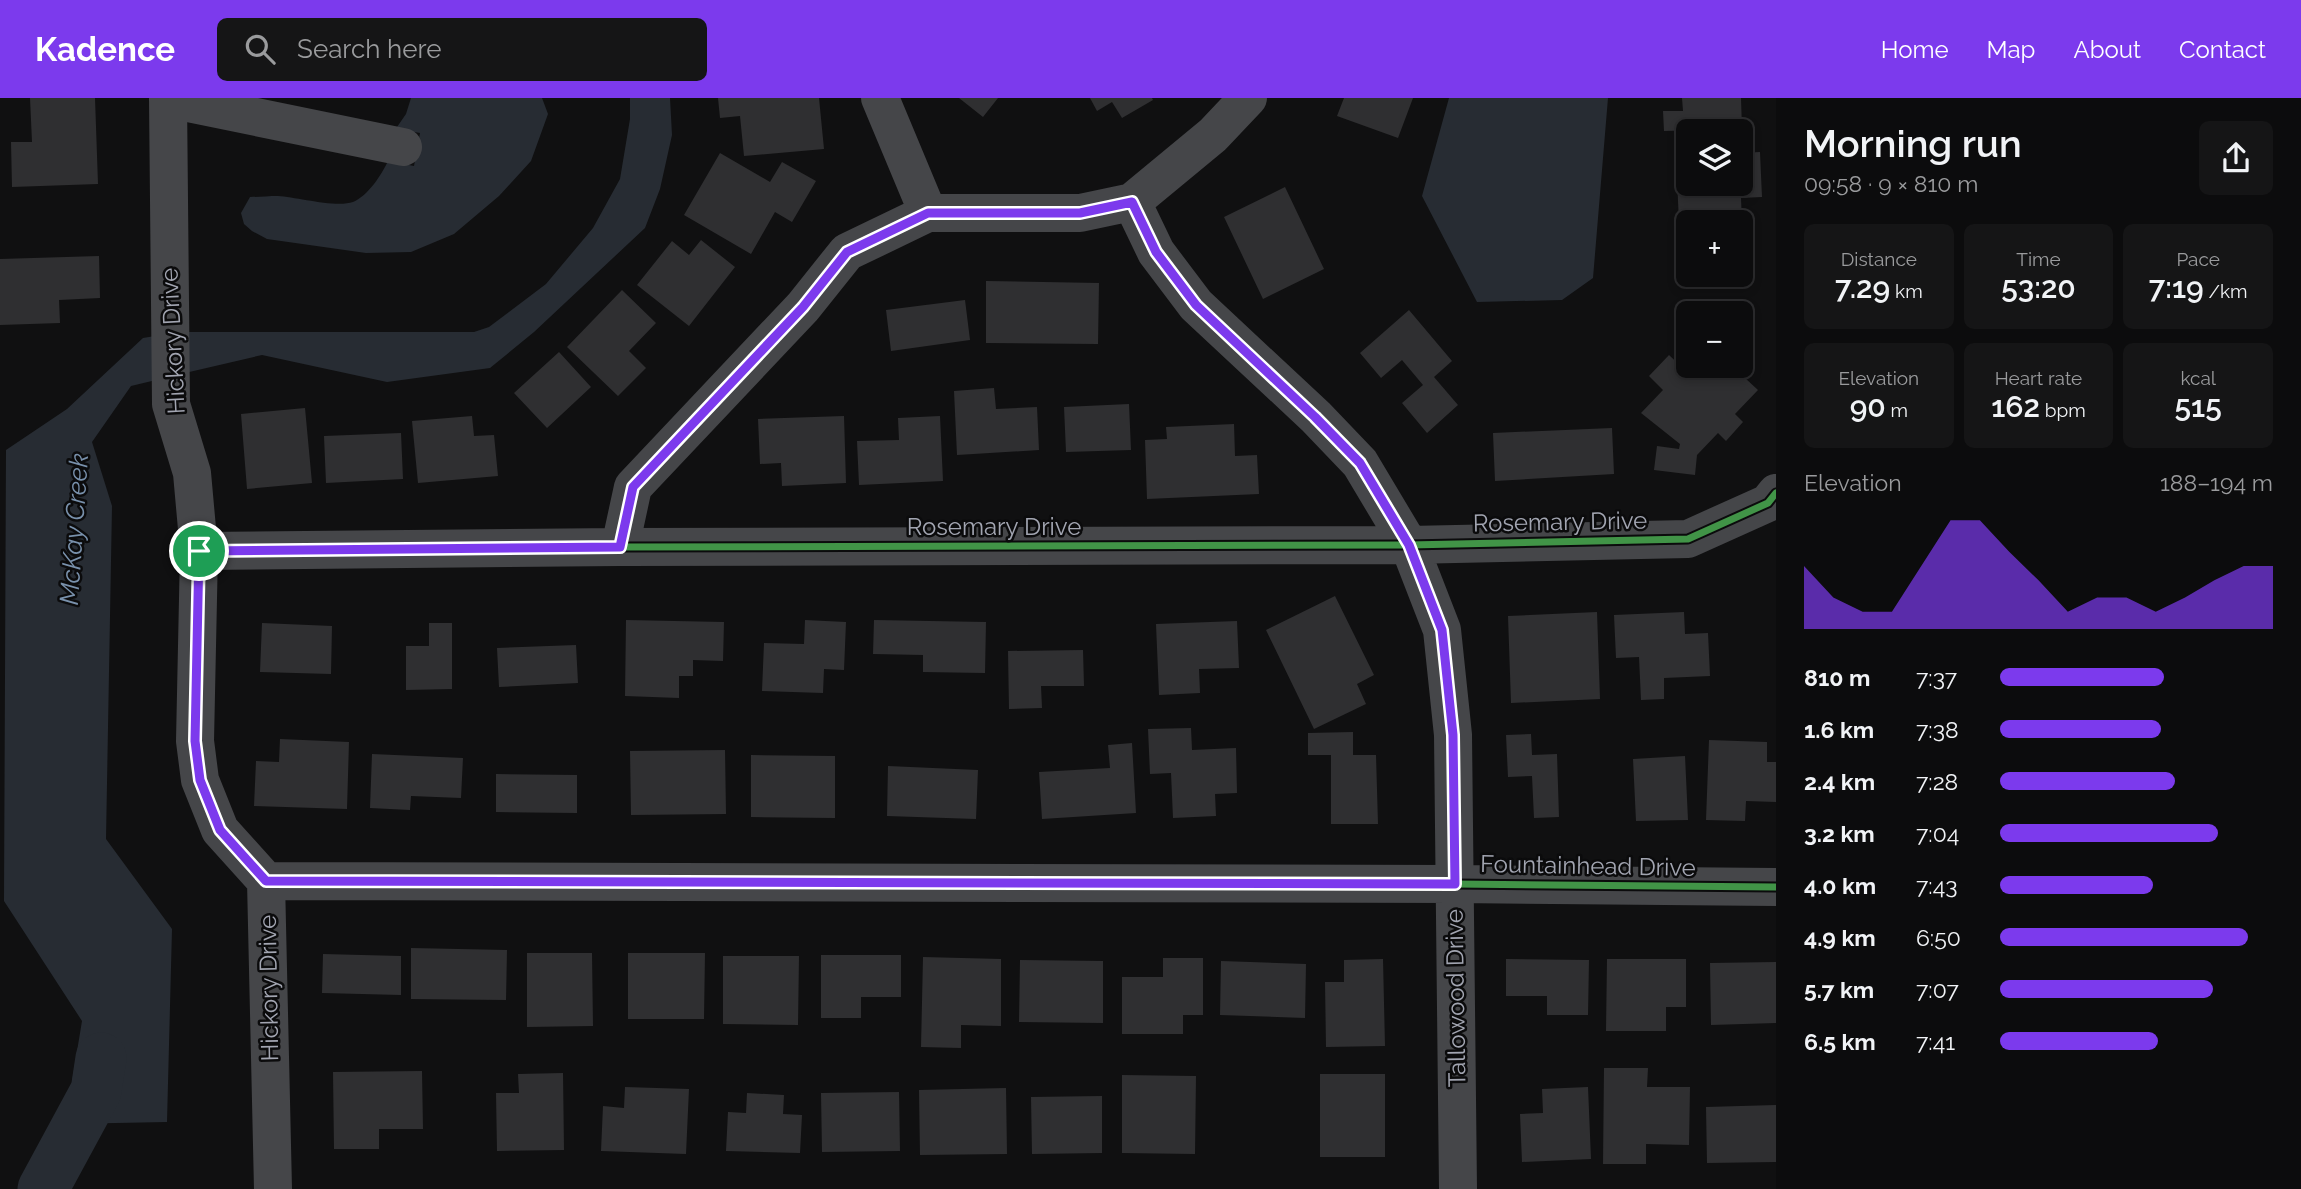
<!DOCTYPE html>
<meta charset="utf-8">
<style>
body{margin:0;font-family:Raleway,sans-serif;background:#151516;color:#f1f3f6;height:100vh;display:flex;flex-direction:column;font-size:26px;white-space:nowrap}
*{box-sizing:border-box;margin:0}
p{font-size:23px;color:#9a9b9d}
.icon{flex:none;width:38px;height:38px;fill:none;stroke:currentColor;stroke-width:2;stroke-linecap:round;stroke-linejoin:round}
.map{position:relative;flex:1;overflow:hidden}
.sheet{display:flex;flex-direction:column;background:#0c0c0d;width:525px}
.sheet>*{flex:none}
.tools{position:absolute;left:1676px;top:21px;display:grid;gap:14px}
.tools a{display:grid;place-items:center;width:77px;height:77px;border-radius:10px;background:#0c0c0d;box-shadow:0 4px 10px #0003,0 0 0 2px #2c2c2e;font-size:35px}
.pin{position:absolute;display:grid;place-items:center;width:60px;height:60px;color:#fff;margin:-30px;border:4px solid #fff;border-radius:50%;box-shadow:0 2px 7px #0007}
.round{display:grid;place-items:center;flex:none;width:74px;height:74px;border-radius:10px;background:#151516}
.headline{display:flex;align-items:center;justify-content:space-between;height:119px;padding:0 28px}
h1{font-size:38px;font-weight:600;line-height:52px}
.metrics{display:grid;grid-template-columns:repeat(3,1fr);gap:10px;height:119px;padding:7px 28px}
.metrics div{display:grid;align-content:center;border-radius:10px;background:#151516;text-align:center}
.metrics b{font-size:30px;font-weight:600}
.metrics small{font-size:19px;font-weight:400}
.metrics p{font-size:19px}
.chart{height:196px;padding:14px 28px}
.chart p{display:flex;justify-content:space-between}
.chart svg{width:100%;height:126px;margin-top:7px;fill:#7c3aed;opacity:.7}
ul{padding:0 28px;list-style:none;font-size:23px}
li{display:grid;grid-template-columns:112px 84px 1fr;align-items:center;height:52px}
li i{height:18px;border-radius:9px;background:#7c3aed}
header{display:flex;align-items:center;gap:42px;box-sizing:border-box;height:98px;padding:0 35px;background:#7c3aed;color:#fff}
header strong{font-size:33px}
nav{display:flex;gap:38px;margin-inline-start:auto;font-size:24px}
.search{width:490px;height:63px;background:#151516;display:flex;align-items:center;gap:18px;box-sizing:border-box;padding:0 24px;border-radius:10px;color:#9a9b9d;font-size:26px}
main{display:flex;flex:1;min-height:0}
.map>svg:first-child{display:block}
.water{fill:#272c33}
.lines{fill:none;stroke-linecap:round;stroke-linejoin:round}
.river{stroke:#272c33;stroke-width:51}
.building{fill:#2f2f31}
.minor{stroke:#454649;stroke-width:38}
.cycleway-casing{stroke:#0b0b0c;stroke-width:11}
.cycleway{stroke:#419447;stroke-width:7}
.route-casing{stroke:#fff;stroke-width:14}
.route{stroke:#7c3aed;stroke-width:9}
.labels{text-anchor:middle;stroke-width:5;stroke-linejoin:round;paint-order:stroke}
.street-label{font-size:24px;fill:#a2a5b1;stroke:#0b0b0c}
.water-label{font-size:26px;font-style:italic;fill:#7991ac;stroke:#0b0b0c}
</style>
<header>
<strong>Kadence</strong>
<div class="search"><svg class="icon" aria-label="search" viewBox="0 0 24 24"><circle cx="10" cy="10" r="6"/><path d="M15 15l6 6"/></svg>Search here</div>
<nav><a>Home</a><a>Map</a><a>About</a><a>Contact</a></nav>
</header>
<main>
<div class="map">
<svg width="1776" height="1091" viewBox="0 0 1776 1091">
<rect width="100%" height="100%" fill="#101011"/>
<path class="water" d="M411 0H542L548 16 531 63 499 98 454 136 411 154 366 155 267 141 252 133 244 126 241 115 250 99C259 99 268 98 278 98 296 99 336 110 353 104 368 98 382 76 388 63L414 68 420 35 397 31V29L406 16Z
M630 0H670L672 37 660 91 645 130 534 234 490 270 387 284 262 257 185 275 184 234H474L489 229 546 186 593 130 620 81 630 21Z
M1449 0H1608L1593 180 1562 202 1477 204 1422 98Z
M155 238 156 282 131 288 92 344 112 408 106 741 172 831 167 1024 65 1026 82 923 4 803 6 352 67 311 143 240Z"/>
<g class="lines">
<path class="river" d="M43 1091 96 993 101 960"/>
</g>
<path class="building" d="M30 0H95L98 86 12 89 11 44H32Z
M718 0H819L824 51 744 58 740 18 720 20Z
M959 0H998L983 19Z
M1090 0H1152L1153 2 1122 20 1112 4 1097 13Z
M1344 0H1413L1398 40 1337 18Z
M1682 0H1741L1742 31 1664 33 1663 13H1683Z
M1760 54 1762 99 1741 100 1742 124H1689V169L1681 170 1677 80H1689V86H1741V55Z
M720 55 770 84 782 64 816 83 792 124 775 114 751 156 684 117Z
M1285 89 1324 171 1263 201 1224 119Z
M701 142 735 169 689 228 637 187 672 143 689 157Z
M99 158 100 200 59 202 60 225 0 227V161Z
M986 183 1099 185 1098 246 986 245Z
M622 192 656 225 629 253 646 270 618 298 567 249Z
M965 202 970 242 891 253 886 212Z
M1409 212 1452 263 1434 279 1458 307 1427 335 1402 305 1423 287 1402 262 1381 280 1360 255Z
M559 254 591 289 547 330 514 295Z
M1669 257 1687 274 1693 268H1732L1758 292 1735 316 1743 324 1726 343 1718 335 1697 357 1695 377 1654 372 1657 348 1679 351 1680 346 1641 315 1663 292 1649 278Z
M994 290 996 311 1037 309 1039 352 957 357 954 293Z
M1129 306 1131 352 1066 354 1064 309Z
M305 310 312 385 247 391 241 316Z
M472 318 474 338 494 337 498 378 418 385 412 323Z
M844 318 846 385 782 388 781 365 760 366 758 321Z
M940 318 943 383 859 387 857 343 899 342 898 320Z
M1234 326 1235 358 1257 357 1259 396 1147 401 1145 342 1167 341 1166 329Z
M1612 330 1614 376 1495 383 1493 335Z
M401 335 403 381 326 385 324 338Z
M1335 498 1374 577 1357 586 1366 606 1314 631 1266 532Z
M1597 514 1600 601 1511 605 1508 518Z
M1684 514 1685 536 1708 535 1710 578 1664 580V601L1641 602 1639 559 1616 560 1614 517Z
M626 522 724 524 723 563 693 562V578H679V600L625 598Z
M805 522 846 524 844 572 824 571 823 595 762 593 764 545 804 546Z
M874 522 986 524 985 575 923 574V557L873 556Z
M1237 523 1239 570 1199 571 1200 595 1159 597 1156 526Z
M262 525 332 528 331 576 260 574Z
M429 525H452V591L406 592V548H429Z
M576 547 578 585 499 589 497 550Z
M1083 552 1084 588H1041L1042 610 1009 611 1008 553Z
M1191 630 1192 652 1236 650 1237 695 1215 696 1216 718 1173 720 1171 675 1150 676 1148 631Z
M1353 634V657H1376L1378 726H1331V657H1308V635Z
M1531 636 1532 657 1557 656 1559 719 1534 720 1532 678 1508 679 1506 637Z
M280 641 349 644 347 711 254 708 256 663 279 664Z
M1709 642 1767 644V664H1776V704L1746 703 1745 723 1706 722Z
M1132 645 1136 715 1042 721 1039 674 1110 670 1108 647Z
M725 652 726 716 631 717 630 653Z
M372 656 463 660 461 700 411 698 410 712 370 710Z
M751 657 835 658V720L751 719Z
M1685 658 1688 722 1636 723 1633 661Z
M888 668 978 672 976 721 887 718Z
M496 676 577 677V715L496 714Z
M411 850 507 852 506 902 411 901Z
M527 855H592L593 928 527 929Z
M628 855H705L704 921H628Z
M323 856 401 858V897L322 895Z
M821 857H901V899H861V920H821Z
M723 858H799L798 927 723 926Z
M923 859 1001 861V928L961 927V950L921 949Z
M1163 860H1203V917H1183V936H1122V879H1163Z
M1383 861 1385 948 1326 949 1325 884H1344V862Z
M1506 861 1589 862 1588 917H1547V898H1506Z
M1607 861H1686V909H1666V933H1606Z
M1020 862 1103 863V925L1019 924Z
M1221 863 1306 866 1305 920 1220 917Z
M1776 864V925L1711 927 1710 865Z
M1604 970H1648L1647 989H1690L1689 1047 1646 1046V1066H1603Z
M422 973 423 1031H379V1051H334L333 974Z
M563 975 564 1052 497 1053 496 995H519L518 976Z
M1320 976H1385V1059H1320Z
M1122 977 1196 978 1195 1056 1122 1055Z
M625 989 689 991 686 1056 601 1053 603 1008 624 1010Z
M1588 989 1591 1061 1522 1064 1520 1016 1543 1015 1542 991Z
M1006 990 1007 1056 920 1057 919 992Z
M899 994 900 1053 822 1054 821 995Z
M747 995 784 997 783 1016 802 1017 800 1055 726 1053 728 1014 746 1015Z
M1102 998V1055L1032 1056 1031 999Z
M1776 1007V1064L1707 1065 1706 1009Z"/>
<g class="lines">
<path class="minor" d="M168 0 171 306 192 375 199 453 195 643 200 682 220 732 266 783 273 1091
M880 0 928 115
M168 1 403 49
M1132 104 1156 154 1196 207 1316 319 1360 365 1409 447 1442 532 1453 637 1458 1091
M620 449 633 389 803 209 847 154 928 115H1080L1132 104 1213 37 1248 0
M199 453 620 449 1409 447 1688 441 1768 405 1776 395
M266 783 1455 786 1776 789"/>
<g class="cycleway-casing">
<path id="cycleway" d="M199 453 620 449 1409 447 1688 441 1768 405 1776 395
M266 783 1455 786 1776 789"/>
</g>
<use href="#cycleway" class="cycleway"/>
</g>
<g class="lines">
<g class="route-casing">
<path id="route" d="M1132 104 1156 154 1196 207 1315 319 1360 365 1409 447 1442 532 1453 637 1455 786 266 783 220 732 200 682 195 643 199 453 620 449 633 389 803 209 847 154 928 115H1080Z"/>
</g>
<use href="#route" class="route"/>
</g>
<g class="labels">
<g class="street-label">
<text transform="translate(173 243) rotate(-93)" y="8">Hickory Drive</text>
<text transform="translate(1560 424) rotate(-1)" y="8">Rosemary Drive</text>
<text x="994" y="437">Rosemary Drive</text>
<text transform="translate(1588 768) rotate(1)" y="8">Fountainhead Drive</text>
<text transform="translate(269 890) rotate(-91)" y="8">Hickory Drive</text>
<text transform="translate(1456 900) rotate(-91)" y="8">Tallowood Drive</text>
</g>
<g class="water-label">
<text transform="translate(74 431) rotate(-86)" y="9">McKay Creek</text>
</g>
</g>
</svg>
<div class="tools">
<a><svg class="icon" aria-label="layers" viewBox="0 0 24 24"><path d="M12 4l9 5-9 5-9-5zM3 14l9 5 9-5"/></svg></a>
<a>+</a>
<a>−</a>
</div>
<div class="pin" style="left:199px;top:453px;background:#1e9e55"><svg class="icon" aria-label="arrive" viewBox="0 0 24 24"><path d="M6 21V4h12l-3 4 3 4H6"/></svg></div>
</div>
<section class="sheet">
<div class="headline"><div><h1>Morning run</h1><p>09:58 · 9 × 810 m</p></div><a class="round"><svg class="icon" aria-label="share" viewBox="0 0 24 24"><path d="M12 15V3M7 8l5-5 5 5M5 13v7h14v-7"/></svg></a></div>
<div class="metrics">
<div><p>Distance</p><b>7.29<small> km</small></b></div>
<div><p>Time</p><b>53:20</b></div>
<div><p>Pace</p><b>7:19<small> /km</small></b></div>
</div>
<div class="metrics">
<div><p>Elevation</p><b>90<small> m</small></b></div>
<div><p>Heart rate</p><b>162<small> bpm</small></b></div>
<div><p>kcal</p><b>515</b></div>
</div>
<div class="chart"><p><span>Elevation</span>188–194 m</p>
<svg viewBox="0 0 160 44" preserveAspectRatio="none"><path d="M0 44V22L10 33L20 38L30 38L40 22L50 6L60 6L70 17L80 27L90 38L100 33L110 33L120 38L130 33L140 27L150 22L160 22V44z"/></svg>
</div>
<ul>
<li><b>810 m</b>7:37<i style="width:60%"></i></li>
<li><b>1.6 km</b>7:38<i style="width:59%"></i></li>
<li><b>2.4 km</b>7:28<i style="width:64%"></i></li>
<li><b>3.2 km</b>7:04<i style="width:80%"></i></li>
<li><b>4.0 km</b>7:43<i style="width:56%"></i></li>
<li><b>4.9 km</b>6:50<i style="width:91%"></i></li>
<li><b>5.7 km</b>7:07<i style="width:78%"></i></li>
<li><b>6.5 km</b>7:41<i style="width:58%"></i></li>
</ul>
</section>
</main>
